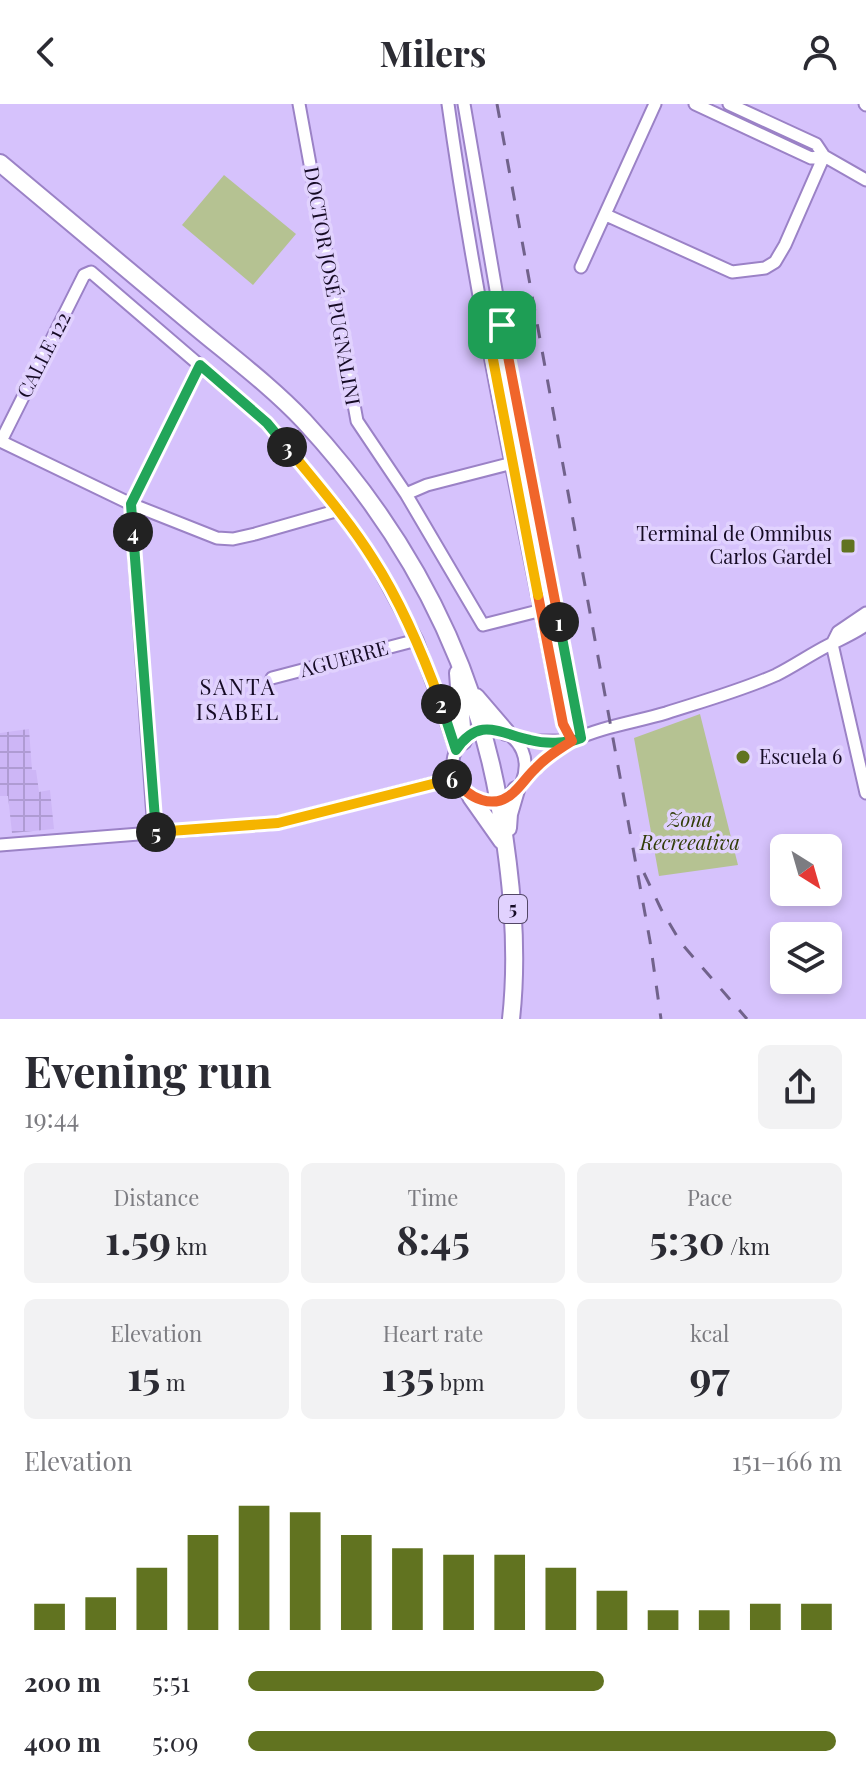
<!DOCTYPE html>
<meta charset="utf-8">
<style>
body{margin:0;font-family:"Playfair Display",serif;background:#f2f2f3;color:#2b2b33;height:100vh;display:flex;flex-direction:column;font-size:30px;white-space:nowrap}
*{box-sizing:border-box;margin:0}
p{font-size:26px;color:#7c7c81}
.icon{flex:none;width:44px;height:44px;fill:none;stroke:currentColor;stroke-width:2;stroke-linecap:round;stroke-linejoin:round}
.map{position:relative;height:915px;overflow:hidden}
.panel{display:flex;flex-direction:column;background:#fff;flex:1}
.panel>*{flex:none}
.needle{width:52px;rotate:143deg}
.fabs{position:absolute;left:770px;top:730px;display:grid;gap:16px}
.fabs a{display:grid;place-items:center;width:72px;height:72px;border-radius:12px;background:#fff;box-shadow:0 4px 12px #0003;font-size:40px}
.pin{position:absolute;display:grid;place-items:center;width:68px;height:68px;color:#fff;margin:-34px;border-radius:16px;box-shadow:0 4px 12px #0006}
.km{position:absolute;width:40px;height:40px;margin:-20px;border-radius:50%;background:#222;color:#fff;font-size:22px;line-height:40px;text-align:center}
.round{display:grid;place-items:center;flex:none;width:84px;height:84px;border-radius:12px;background:#f2f2f3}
.head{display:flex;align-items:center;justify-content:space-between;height:136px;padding:0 24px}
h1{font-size:44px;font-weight:700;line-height:60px}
.figures{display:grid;grid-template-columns:repeat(3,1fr);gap:12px;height:136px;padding:8px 24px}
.figures div{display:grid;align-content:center;border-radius:12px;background:#f2f2f3;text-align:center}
.figures b{font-size:40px;font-weight:700}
.figures small{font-size:22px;font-weight:400}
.figures p{font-size:22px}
.chart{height:224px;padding:16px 24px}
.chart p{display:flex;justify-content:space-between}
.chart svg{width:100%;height:144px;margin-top:8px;stroke:#617320;stroke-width:6}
ul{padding:0 24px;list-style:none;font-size:26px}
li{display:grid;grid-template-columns:128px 96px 1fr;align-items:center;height:60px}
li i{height:20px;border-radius:10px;background:#617320}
header{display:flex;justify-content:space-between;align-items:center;height:104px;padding:0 24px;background:#fff;font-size:36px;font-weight:700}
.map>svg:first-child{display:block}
.industrial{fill:url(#industrial-grid)}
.green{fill:#b5c292}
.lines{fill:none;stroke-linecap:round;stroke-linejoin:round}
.minor-casing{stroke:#9b82c6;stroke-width:15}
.highway-casing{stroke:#9b82c6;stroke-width:20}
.minor{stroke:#fff;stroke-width:11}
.highway{stroke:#fff;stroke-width:16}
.rail{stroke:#71628b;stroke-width:3;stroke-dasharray:14 14;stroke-linecap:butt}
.split-1-casing{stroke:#fff;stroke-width:16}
.split-2-casing{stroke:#fff;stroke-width:16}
.split-3-casing{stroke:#fff;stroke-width:16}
.split-4-casing{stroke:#fff;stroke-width:16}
.split-5-casing{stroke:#fff;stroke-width:16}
.split-6-casing{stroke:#fff;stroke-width:16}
.split-7-casing{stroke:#fff;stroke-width:16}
.split-8-casing{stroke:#fff;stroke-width:16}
.split-1{stroke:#f0652b;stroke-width:10}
.split-2{stroke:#22a559;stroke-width:10}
.split-3{stroke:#f5b400;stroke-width:10}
.split-4{stroke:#22a559;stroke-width:10}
.split-5{stroke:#22a559;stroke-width:10}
.split-6{stroke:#f5b400;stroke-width:10}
.split-7{stroke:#f0652b;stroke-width:10}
.split-8{stroke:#f5b400;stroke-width:10}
.poi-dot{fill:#617320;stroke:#e1d2fe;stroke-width:3}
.labels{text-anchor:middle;stroke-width:7;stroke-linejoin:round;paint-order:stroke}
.shield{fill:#e1d2fe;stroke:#534766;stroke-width:2}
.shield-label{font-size:18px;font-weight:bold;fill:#160b25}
.street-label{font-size:20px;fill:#160b25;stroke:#e1d2fe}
.poi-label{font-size:20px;fill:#160b25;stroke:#e1d2fe;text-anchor:end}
.park-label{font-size:20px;font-style:italic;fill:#323c07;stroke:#e1d2fe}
.neighbourhood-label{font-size:22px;letter-spacing:2px;fill:#160b25;stroke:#e1d2fe}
</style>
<header><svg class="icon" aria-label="back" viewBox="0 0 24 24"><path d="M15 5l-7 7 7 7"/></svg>Milers<svg class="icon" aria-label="person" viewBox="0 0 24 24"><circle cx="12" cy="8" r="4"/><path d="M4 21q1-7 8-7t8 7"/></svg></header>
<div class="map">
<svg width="866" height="915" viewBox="0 0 866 915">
<defs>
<pattern id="industrial-grid" width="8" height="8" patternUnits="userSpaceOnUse" patternTransform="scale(2)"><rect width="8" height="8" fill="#cdb6f6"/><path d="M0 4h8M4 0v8" fill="none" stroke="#af9bd3"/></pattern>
</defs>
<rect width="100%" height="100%" fill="#d6c2fc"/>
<path class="industrial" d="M29 625 32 666H36L39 688 50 686 54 725 12 729 8 692H0V629Z"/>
<path class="green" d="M224 71 296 130 253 181 182 121Z
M700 610 738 761 659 772 634 634Z"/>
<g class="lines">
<g class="minor-casing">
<path id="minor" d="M299 0 357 317 406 390 483 521 546 505
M448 0C477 208 523 414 563 620L572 637
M464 0 502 221 581 634
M695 0 811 54 824 52
M729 0 816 40 824 52 866 76
M865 0 866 1
M606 111 732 168 765 164 775 158 785 141 824 52
M581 163 655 0
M0 337 131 400 217 434 233 435 255 430 339 406
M1 337 84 171 91 168 267 319 339 406 374 456 417 536 456 646
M406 390 427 381 528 355
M832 540 866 689
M832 540 838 528 866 509
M272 574 417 536
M513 632 534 637H571
M522 678C540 630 477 603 456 646 445 670 464 698 490 698 514 697 526 672 542 658 551 650 562 643 572 637 600 623 636 618 666 609 703 597 740 587 776 571 794 562 811 550 829 541 843 534 853 530 866 521
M154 728 131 400 200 261
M0 741 278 719 455 674"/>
</g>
<g class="highway-casing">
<path id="highway" d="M0 59C63 112 127 165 190 218 228 250 270 281 304 317 405 426 473 551 499 699 511 770 519 843 511 915
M458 569 463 637
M476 593 506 628
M471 693 502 737
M508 724 509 710 516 686"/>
</g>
<use href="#minor" class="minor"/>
<use href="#highway" class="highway"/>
<path class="rail" d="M497 0 650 837 661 915
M644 769 661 805 681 839 747 915"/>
</g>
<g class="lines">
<g class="split-1-casing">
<path id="split-1" d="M502 221 559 518"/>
</g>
<g class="split-2-casing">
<path id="split-2" d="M441 600 456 646C479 612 499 629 530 636 545 640 566 640 581 634L559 518"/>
</g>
<g class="split-3-casing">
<path id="split-3" d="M287 343C316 379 348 415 373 455 402 500 423 550 441 600"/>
</g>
<g class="split-4-casing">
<path id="split-4" d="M133 428 131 400 200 261 267 319 287 343"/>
</g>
<g class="split-5-casing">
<path id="split-5" d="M133 428 156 728"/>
</g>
<g class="split-6-casing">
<path id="split-6" d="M156 728 278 719 452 675"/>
</g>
<g class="split-7-casing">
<path id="split-7" d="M452 675 455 674C468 695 494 707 514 688 522 681 528 671 536 664 546 653 559 645 572 637L563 620 538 491"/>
</g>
<g class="split-8-casing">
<path id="split-8" d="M502 221 487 224 538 491"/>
</g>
<use href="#split-1" class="split-1"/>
<use href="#split-2" class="split-2"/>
<use href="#split-3" class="split-3"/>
<use href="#split-4" class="split-4"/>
<use href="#split-5" class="split-5"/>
<use href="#split-6" class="split-6"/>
<use href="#split-7" class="split-7"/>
<use href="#split-8" class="split-8"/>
</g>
<g class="poi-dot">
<rect x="840" y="434" width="16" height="16" rx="4"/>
<circle cx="743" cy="653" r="8"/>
</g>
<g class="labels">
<rect class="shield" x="499" y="791" width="28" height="28" rx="6"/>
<g class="shield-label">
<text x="513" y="811">5</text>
</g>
<g class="street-label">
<text transform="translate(332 182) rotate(80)" y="7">DOCTOR JOSÉ PUGNALINI</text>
<text transform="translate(44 251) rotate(-63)" y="7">CALLE 122</text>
<text transform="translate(344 555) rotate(-15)" y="7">AGUERRE</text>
</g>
<g class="poi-label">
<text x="832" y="437">Terminal de Omnibus<tspan x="832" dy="23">Carlos Gardel</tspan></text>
<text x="759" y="660" text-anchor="start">Escuela 6</text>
</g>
<g class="park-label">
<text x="690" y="723">Zona<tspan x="690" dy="23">Recreeativa</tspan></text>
</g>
<g class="neighbourhood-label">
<text x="238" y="591">SANTA<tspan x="238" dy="25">ISABEL</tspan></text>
</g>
</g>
</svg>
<div class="fabs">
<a><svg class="needle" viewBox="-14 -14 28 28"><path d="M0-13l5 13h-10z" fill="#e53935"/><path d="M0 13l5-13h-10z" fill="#7c7c81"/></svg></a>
<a><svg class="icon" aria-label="layers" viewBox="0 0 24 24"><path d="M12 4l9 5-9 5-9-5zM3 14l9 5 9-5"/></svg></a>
</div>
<div class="pin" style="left:502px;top:221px;background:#1e9e55"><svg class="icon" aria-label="arrive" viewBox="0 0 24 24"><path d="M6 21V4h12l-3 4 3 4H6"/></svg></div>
<b class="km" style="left:559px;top:518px">1</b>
<b class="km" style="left:441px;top:600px">2</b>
<b class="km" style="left:287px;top:343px">3</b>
<b class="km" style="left:133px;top:428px">4</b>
<b class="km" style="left:156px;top:728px">5</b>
<b class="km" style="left:452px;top:675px">6</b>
</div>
<section class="panel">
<div class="head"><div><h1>Evening run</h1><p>19:44</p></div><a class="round"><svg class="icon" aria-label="share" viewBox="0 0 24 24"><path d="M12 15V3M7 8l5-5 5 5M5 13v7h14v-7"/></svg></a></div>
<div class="figures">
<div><p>Distance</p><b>1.59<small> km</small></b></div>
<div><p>Time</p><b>8:45</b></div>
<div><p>Pace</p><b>5:30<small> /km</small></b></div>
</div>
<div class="figures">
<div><p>Elevation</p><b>15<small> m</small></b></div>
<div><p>Heart rate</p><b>135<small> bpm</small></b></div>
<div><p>kcal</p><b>97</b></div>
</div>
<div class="chart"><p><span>Elevation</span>151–166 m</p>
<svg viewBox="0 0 160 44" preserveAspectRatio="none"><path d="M5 44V36M15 44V34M25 44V25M35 44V15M45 44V6M55 44V8M65 44V15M75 44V19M85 44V21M95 44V21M105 44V25M115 44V32M125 44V38M135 44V38M145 44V36M155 44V36"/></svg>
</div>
<ul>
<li><b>200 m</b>5:51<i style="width:60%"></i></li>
<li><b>400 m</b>5:09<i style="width:99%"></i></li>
</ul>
</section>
